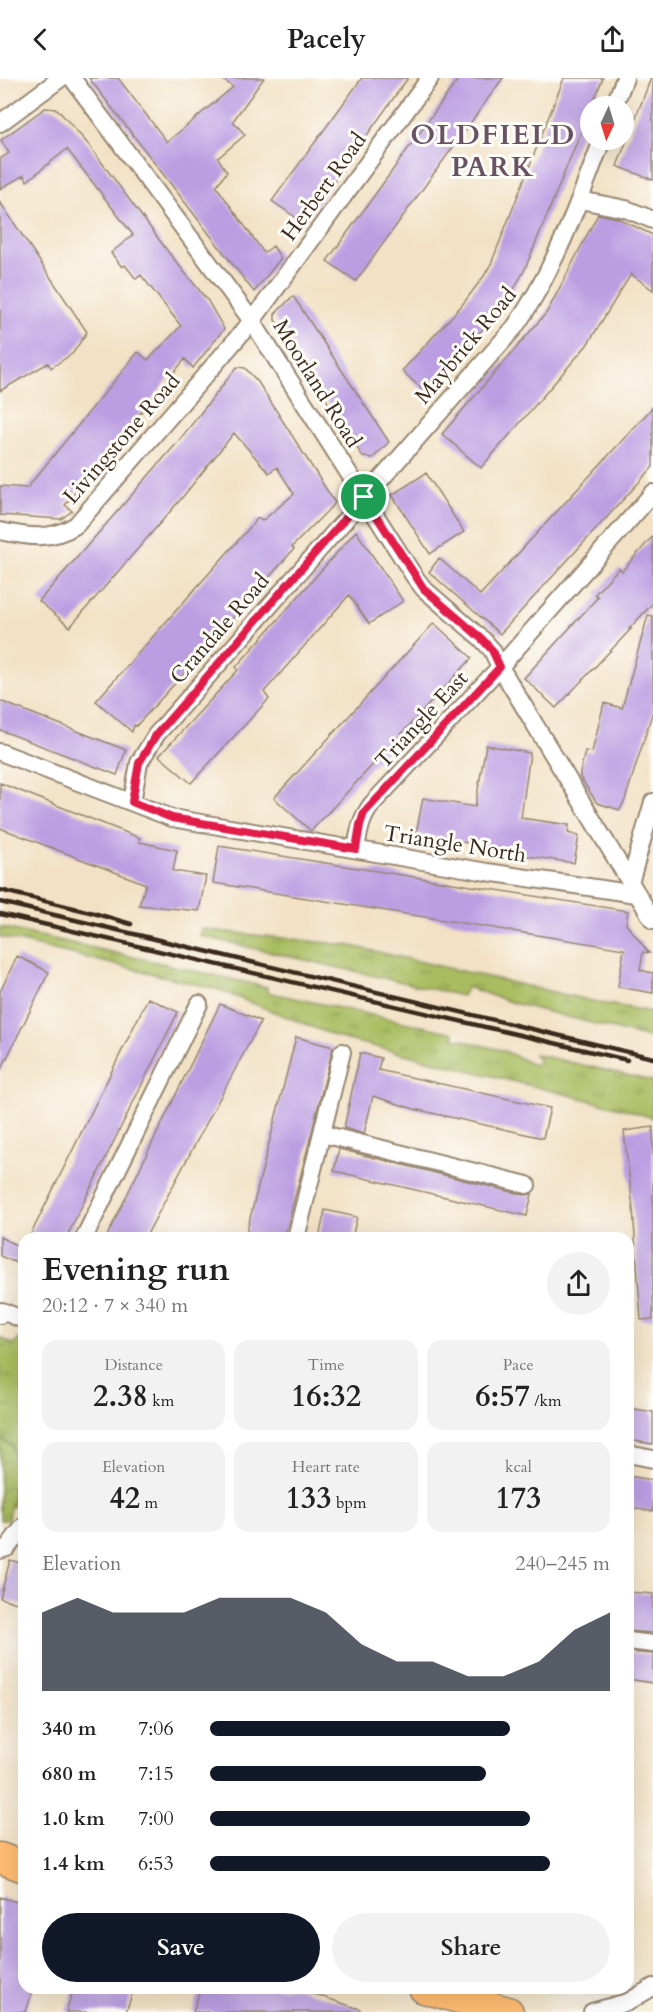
<!DOCTYPE html>
<meta charset="utf-8">
<style>
body{margin:0;font-family:Cardo,serif;background:#f2f2f2;color:#222;height:100vh;display:flex;flex-direction:column;font-size:22px;white-space:nowrap}
*{box-sizing:border-box;margin:0}
p{font-size:20px;color:#767676}
.icon{flex:none;width:33px;height:33px;fill:none;stroke:currentColor;stroke-width:2;stroke-linecap:round;stroke-linejoin:round}
.map{position:relative;flex:1;overflow:hidden}
.details{position:absolute;left:18px;top:1154px;width:616px;height:762px;display:flex;flex-direction:column;background:#fff;border-radius:18px;box-shadow:0 6px 24px #0002}
.details>*{flex:none}
.needle{width:39px;rotate:184deg}
.tools{position:absolute;left:580px;top:18px;display:grid;gap:12px}
.tools a{display:grid;place-items:center;width:54px;height:54px;border-radius:50%;background:#fff;box-shadow:0 6px 24px #0002;font-size:30px}
.pin{position:absolute;display:grid;place-items:center;width:51px;height:51px;color:#fff;margin:-26px;border:3px solid #fff;border-radius:50%;box-shadow:0 2px 6px #0007}
.round{display:grid;place-items:center;flex:none;width:63px;height:63px;border-radius:32px;background:#f2f2f2}
.summary{display:flex;align-items:center;justify-content:space-between;height:102px;padding:0 24px}
h1{font-size:33px;font-weight:600;line-height:45px}
.stats{display:grid;grid-template-columns:repeat(3,1fr);gap:9px;height:102px;padding:6px 24px}
.stats div{display:grid;align-content:center;border-radius:15px;background:#f2f2f2;text-align:center}
.stats b{font-size:30px;font-weight:600}
.stats small{font-size:16px;font-weight:400}
.stats p{font-size:16px}
.chart{height:168px;padding:12px 24px}
.chart p{display:flex;justify-content:space-between}
.chart svg{width:100%;height:108px;margin-top:6px;fill:#111827;opacity:.7}
.action{display:flex;gap:12px;margin-top:auto;padding:12px 24px}
.action a{flex:1;height:69px;border-radius:36px;background:#111827;color:#fff;font-size:24px;font-weight:600;line-height:69px;text-align:center}
.action a+a{background:#f2f2f2;color:#222}
ul{padding:0 24px;list-style:none;font-size:20px}
li{display:grid;grid-template-columns:96px 72px 1fr;align-items:center;height:45px}
li i{height:15px;border-radius:8px;background:#111827}
header{display:flex;justify-content:space-between;align-items:center;height:78px;padding:0 24px;background:#fff;font-size:27px;font-weight:600}
.map>svg:first-child{display:block}
.grass{fill:url(#grass-tufts);stroke:#727440;stroke-width:1.5}
.park{fill:url(#park-crowns);stroke:#727440;stroke-width:1.5}
.building{fill:#bb9de2}
.lines{fill:none;stroke-linecap:round;stroke-linejoin:round}
.street-casing{stroke:#968671;stroke-width:20}
.highway-casing{stroke:#968671;stroke-width:33}
.street{stroke:#fff;stroke-width:16}
.highway{stroke:#ffbb71;stroke-width:30}
.rail{stroke:#3b2a1e;stroke-width:4.5}
.route-casing{stroke:#fff;stroke-width:12}
.route{stroke:#e11d48;stroke-width:8}
.labels{text-anchor:middle;stroke-width:6;stroke-linejoin:round;paint-order:stroke}
.street-label{font-size:22px;fill:#3b2a1e;stroke:#fdfcf7}
.district-label{font-size:28px;font-weight:bold;letter-spacing:1.5px;fill:#685263;stroke:#fdfcf7}
</style>
<header><svg class="icon" aria-label="back" viewBox="0 0 24 24"><path d="M15 5l-7 7 7 7"/></svg>Pacely<svg class="icon" aria-label="share" viewBox="0 0 24 24"><path d="M12 15V3M7 8l5-5 5 5M5 13v7h14v-7"/></svg></header>
<div class="map">
<svg width="653" height="1934" viewBox="0 0 653 1934">
<defs>
<pattern id="grass-tufts" width="24" height="20" patternUnits="userSpaceOnUse" patternTransform="scale(1.5)"><rect width="24" height="20" fill="#a9bd61"/><path d="M3 7l-1-3M5 7V3M7 7l1-3M15 17l-1-3M17 17v-4M19 17l1-3" fill="none" stroke="#8b9a4f"/></pattern>
<pattern id="park-crowns" width="20" height="18" patternUnits="userSpaceOnUse" patternTransform="scale(1.5)"><rect width="20" height="18" fill="#a9bd61"/><path d="M2 6a3 3 0 1 1 6 0M12 15a3 3 0 1 1 6 0" fill="none" stroke="#8b9a4f"/></pattern>
</defs>
<rect width="100%" height="100%" fill="#fdfcf7"/>
<filter id="ink" filterUnits="userSpaceOnUse"><feTurbulence type="fractalNoise" baseFrequency=".0167" numOctaves="2"/><feDisplacementMap in="SourceGraphic" scale="12" xChannelSelector="R" yChannelSelector="G"/><feConvolveMatrix kernelMatrix="1 2 1 2 8 2 1 2 1" color-interpolation-filters="sRGB"/></filter>
<filter id="wash" filterUnits="userSpaceOnUse"><feTurbulence type="fractalNoise" baseFrequency=".008" numOctaves="4" result="noise"/><feDisplacementMap in="SourceGraphic" scale="24" xChannelSelector="R" yChannelSelector="G"/><feGaussianBlur stdDeviation="1.35" result="paint"/><feColorMatrix in="noise" values="0 0 0 0 0 0 0 0 0 0 0 0 0 0 0 0 0 1.4 0 .05"/><feComposite in="paint" operator="in"/></filter>
<g filter="url(#wash)">
<rect width="100%" height="100%" fill="#f2e1c4"/>
<path class="grass" d="M0 849 267 909V914L454 955V960L505 973 534 987 539 984 534 976 653 1003V1040L628 1032 340 960 216 911 0 859Z
M201 851 347 867 601 925 653 934V961L513 925 467 909 462 918 200 858Z
M24 1256V1426L17 1430 10 1427 14 1416 6 1363 0 1361V1260L13 1266Z"/>
<path class="park" d="M0 1361 12 1367C19 1392 13 1418 8 1442H0Z"/>
<g id="blocks">
<path class="building" d="M89 0H118L167 64 233 9 221 0H264L233 43 245 57 218 80 227 94 216 108 264 175 273 168 281 180 254 214Z
M362 0H408L304 145 272 123Z
M459 0H503L356 203 327 183Z
M564 0H603L525 191 507 224 426 315 402 293 462 227 484 198 491 186Z
M651 0H653V102L617 88Z
M45 30 57 31 88 66 169 175 208 223 224 251 193 290 185 281 85 402 65 427 72 433 61 441 0 437V408L27 410 138 274 148 282 181 248 141 197 136 201 125 187 122 189 111 175 133 157 67 71 27 103 24 97 0 111V81L9 75 1 62Z
M0 124 87 254 73 275 51 290 48 285 0 313Z
M598 136 617 140 653 157V212L631 196 587 267 481 390 442 356 547 234Z
M293 218 389 364 373 380 363 379 275 242V236Z
M237 289 245 290 258 304 335 425 292 469 294 471 180 600 136 648 134 647 132 654 96 623 258 440 262 443 294 416 277 389 269 395 234 355 181 421 70 549 39 523 177 365Z
M653 329V389L500 556 429 494 439 480 480 517Z
M426 395 464 454 430 476 392 417Z
M356 453 403 523 369 546 349 517 264 614 269 621 191 705 159 678 238 592 236 589Z
M653 458V525L629 551H631L556 630 524 600 598 519 595 516 619 490 622 493Z
M648 537 653 538V633L625 722 620 732 597 725 580 699V695L585 673 592 674 604 625 622 630Z
M434 545 472 580 311 753 274 720Z
M0 623 126 672 117 697 0 652Z
M486 667 530 675 521 740 569 747 568 755 579 758 574 785 507 775 508 772 416 756 423 720 475 729Z
M0 705 140 760 139 764 177 772 173 793 206 798 199 833 139 827 146 806 0 750Z
M219 768 628 833 626 846 649 875 643 874 640 892 653 895V915L618 909 624 871 213 805Z
M17 878 49 894 0 994V914Z
M148 920 178 934 157 976 66 1160H29Z
M220 926 261 943 145 1160H106Z
M296 959 333 969 307 1073 284 1160H245Z
M360 975 381 980 378 992 550 1030 543 1060 414 1031 373 1018 364 1056 344 1050Z
M653 1049V1241L641 1242 633 1131 624 1053Z
M339 1071 524 1117 532 1116 527 1138 334 1093Z
M325 1132 357 1139 352 1160H319Z
M0 1159 24 1171V1188L0 1178Z
M628 1330 653 1334V1366L628 1362Z
M628 1398 653 1402V1433L628 1430Z
M10 1482 24 1486V1527L0 1520Z
M628 1514 653 1516V1555L628 1553Z
M628 1574 653 1576V1605L628 1601Z
M0 1819 24 1826V1910L33 1911 26 1934H0Z
M74 1910H134L126 1934H66Z
M201 1910H295L360 1931V1934H193Z"/>
</g>
</g>
<g filter="url(#ink)">
<use href="#blocks" fill-opacity="0" stroke="#968671" stroke-width="1.5"/>
<g class="lines">
<g class="street-casing">
<path id="street" d="M72 0 252 243 414 498 424 511 482 561 492 572 500 589 653 842
M614 28 625 0
M0 45 61 0
M580 122 626 131 653 142
M0 453C28 459 51 463 76 447L252 243 430 0
M0 674 172 740 487 794 636 816
M132 724 139 685 156 657 514 250C553 196 579 124 602 62
M356 771C359 753 361 740 372 726L500 589 653 415
M630 805 653 724
M323 1056 527 1107
M84 1160 199 926
M296 1160 342 974
M0 1237 2 1233 24 1242
M628 1376 653 1381
M0 1472 7 1470 24 1448
M628 1563 653 1566
M592 1934 628 1924 653 1909"/>
</g>
<g class="highway-casing">
<path id="highway" d="M0 1780 24 1789
M424 1910 508 1934"/>
</g>
<use href="#street" class="street"/>
<use href="#highway" class="highway"/>
<path class="rail" d="M0 812 90 834 131 846
M0 824 653 980
M0 836 627 982"/>
</g>
</g>
<g class="lines" filter="url(#ink)">
<g class="route-casing">
<path id="route" d="M364 419 424 511 482 561 492 572 500 589 364 735 360 747 356 771 172 740 132 724 139 685 156 657Z"/>
</g>
<use href="#route" class="route"/>
</g>
<g class="labels">
<g class="street-label">
<text transform="translate(323 108) rotate(-54)" y="8">Herbert Road</text>
<text transform="translate(465 267) rotate(-50)" y="8">Maybrick Road</text>
<text transform="translate(318 305) rotate(58)" y="8">Moorland Road</text>
<text transform="translate(121 360) rotate(-49)" y="8">Livingstone Road</text>
<text transform="translate(219 550) rotate(-49)" y="8">Crandale Road</text>
<text transform="translate(421 641) rotate(-47)" y="8">Triangle East</text>
<text transform="translate(455 765) rotate(9)" y="8">Triangle North</text>
</g>
<g class="district-label">
<text x="493" y="66">OLDFIELD<tspan x="493" dy="32">PARK</tspan></text>
</g>
</g>
</svg>
<div class="tools">
<a><svg class="needle" viewBox="-14 -14 28 28"><path d="M0-13l5 13h-10z" fill="#e53935"/><path d="M0 13l5-13h-10z" fill="#767676"/></svg></a>
</div>
<div class="pin" style="left:364px;top:419px;background:#1e9e55"><svg class="icon" aria-label="arrive" viewBox="0 0 24 24"><path d="M6 21V4h12l-3 4 3 4H6"/></svg></div>
<section class="details">
<div class="summary"><div><h1>Evening run</h1><p>20:12 · 7 × 340 m</p></div><a class="round"><svg class="icon" aria-label="share" viewBox="0 0 24 24"><path d="M12 15V3M7 8l5-5 5 5M5 13v7h14v-7"/></svg></a></div>
<div class="stats">
<div><p>Distance</p><b>2.38<small> km</small></b></div>
<div><p>Time</p><b>16:32</b></div>
<div><p>Pace</p><b>6:57<small> /km</small></b></div>
</div>
<div class="stats">
<div><p>Elevation</p><b>42<small> m</small></b></div>
<div><p>Heart rate</p><b>133<small> bpm</small></b></div>
<div><p>kcal</p><b>173</b></div>
</div>
<div class="chart"><p><span>Elevation</span>240–245 m</p>
<svg viewBox="0 0 160 44" preserveAspectRatio="none"><path d="M0 44V12L10 6L20 12L30 12L40 12L50 6L60 6L70 6L80 12L90 25L100 32L110 32L120 38L130 38L140 32L150 19L160 12V44z"/></svg>
</div>
<ul>
<li><b>340 m</b>7:06<i style="width:75%"></i></li>
<li><b>680 m</b>7:15<i style="width:69%"></i></li>
<li><b>1.0 km</b>7:00<i style="width:80%"></i></li>
<li><b>1.4 km</b>6:53<i style="width:85%"></i></li>
</ul>
<div class="action"><a>Save</a><a>Share</a></div>
</section>
</div>
